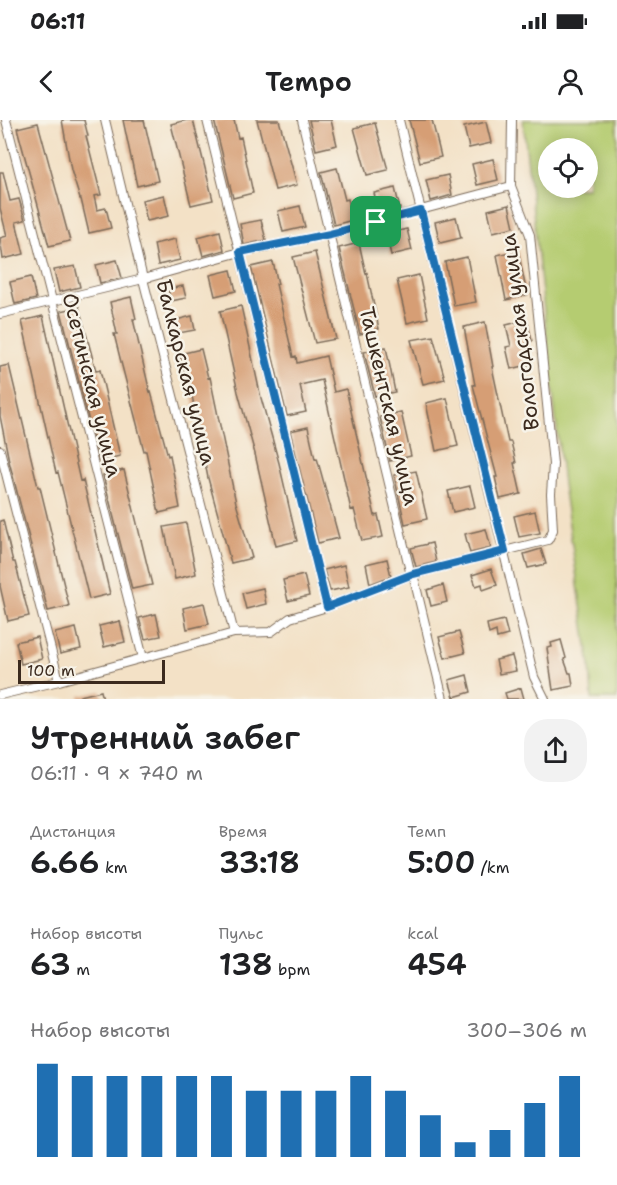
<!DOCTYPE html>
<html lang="ru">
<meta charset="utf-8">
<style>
body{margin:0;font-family:"Shantell Sans",sans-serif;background:#f2f2f2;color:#202124;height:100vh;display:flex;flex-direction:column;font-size:22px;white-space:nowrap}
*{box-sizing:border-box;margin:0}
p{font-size:20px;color:#757577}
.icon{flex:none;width:33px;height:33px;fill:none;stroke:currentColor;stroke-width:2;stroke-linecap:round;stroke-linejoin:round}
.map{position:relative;height:579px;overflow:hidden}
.details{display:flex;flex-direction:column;background:#fff;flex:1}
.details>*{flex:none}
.tools{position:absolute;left:538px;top:18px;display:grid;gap:12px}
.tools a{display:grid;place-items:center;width:60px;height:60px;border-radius:50%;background:#fff;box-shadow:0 3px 15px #0003;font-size:30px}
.scale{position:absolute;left:18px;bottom:15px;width:147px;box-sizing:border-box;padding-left:6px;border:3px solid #3b2a1e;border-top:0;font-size:16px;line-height:21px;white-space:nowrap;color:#3b2a1e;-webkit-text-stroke:4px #f7f3e8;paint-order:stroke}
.pin{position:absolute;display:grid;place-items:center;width:51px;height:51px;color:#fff;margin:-26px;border-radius:12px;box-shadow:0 3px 9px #0006}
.round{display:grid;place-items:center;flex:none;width:63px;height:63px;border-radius:24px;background:#f2f2f2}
.headline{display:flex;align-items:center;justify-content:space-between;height:102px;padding:0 30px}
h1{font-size:33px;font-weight:600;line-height:45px}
.metrics{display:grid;grid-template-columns:repeat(3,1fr);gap:9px;height:102px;padding:6px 30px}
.metrics div{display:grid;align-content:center}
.metrics b{font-size:30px;font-weight:600}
.metrics small{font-size:16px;font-weight:400}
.metrics p{font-size:16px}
.chart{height:168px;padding:12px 30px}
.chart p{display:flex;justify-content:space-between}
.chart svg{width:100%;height:108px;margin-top:6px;stroke:#1f6fb2;stroke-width:6}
.status{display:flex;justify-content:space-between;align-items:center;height:42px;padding:0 30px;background:#fff;direction:ltr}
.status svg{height:16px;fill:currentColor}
header{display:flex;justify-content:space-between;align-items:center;height:78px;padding:0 30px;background:#fff;font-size:27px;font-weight:600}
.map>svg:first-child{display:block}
.green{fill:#b5cc71;stroke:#787b48;stroke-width:1.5;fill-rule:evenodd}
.building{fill:#d69e74}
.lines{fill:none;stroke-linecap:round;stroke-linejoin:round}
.street-casing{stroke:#7b6a59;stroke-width:10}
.street{stroke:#fff;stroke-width:8}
.route-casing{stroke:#fff;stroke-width:12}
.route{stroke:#1f6fb2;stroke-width:8}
.labels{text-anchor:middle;stroke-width:5;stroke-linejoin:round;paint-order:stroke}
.street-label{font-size:21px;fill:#3b2a1e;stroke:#f7f3e8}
</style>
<div class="status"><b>06:11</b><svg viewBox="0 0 49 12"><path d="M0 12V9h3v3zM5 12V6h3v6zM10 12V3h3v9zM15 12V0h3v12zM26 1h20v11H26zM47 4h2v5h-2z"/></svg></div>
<header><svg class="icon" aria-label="back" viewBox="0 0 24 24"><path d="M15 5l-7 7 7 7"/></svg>Tempo<svg class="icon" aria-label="person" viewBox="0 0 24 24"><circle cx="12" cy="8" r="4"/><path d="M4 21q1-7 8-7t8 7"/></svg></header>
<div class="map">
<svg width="617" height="579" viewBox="0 0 617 579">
<rect width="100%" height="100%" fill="#f7f3e8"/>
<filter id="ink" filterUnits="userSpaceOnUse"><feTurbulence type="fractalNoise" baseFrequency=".0167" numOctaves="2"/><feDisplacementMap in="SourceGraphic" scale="12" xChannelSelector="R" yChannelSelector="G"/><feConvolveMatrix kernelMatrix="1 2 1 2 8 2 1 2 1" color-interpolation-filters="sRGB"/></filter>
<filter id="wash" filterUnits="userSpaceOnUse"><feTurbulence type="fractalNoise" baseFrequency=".008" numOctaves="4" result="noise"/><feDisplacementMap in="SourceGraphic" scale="24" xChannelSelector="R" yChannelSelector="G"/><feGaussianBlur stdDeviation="1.35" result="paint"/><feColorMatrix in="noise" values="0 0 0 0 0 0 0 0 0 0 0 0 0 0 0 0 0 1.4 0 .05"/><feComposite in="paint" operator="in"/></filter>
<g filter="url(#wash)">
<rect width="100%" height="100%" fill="#f3e1c6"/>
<path class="green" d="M523 0H617V579H592L590 546 563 364ZM549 28H588V68H549Z"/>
<g id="blocks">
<path class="building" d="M62 0H84L88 16H86L101 75 94 76 97 90 106 88 111 108 89 113 81 79H80L71 50Z
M123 0H144L158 61 137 66Z
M187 0H193L213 80 191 85 171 4Z
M214 0H234L238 18 241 17 253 73 233 78Z
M257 0H279L297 65 275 70Z
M309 0H331L337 25 316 30Z
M409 0H432L441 37 420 42Z
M486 2 491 23 469 28 464 7Z
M38 3 70 121 49 126 17 8Z
M375 3 388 50 367 55 354 8Z
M493 39 498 60 477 65 472 44Z
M337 48 345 80 348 79 353 100 334 105 321 52Z
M0 52H3L10 81 19 79 25 100 16 102 24 134 3 139 0 118 7 116 0 88Z
M448 55 452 75 431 81 426 60Z
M395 68 400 89 379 94 374 73Z
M164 75 169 96 147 101 142 80Z
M509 85 514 107 493 112 488 90Z
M300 86 305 107 283 112 278 91Z
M456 97 461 118 440 123 435 102Z
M261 100 266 120 244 125 240 104Z
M407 109 412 130 391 135 386 114Z
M220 111 224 130 203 136 198 117Z
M175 119 180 140 158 145 154 124Z
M359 123 366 154 367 153 379 209 360 214 339 128Z
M518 130 527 175 506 180 497 135Z
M315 132 336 219 315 223 293 137Z
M467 137 476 182 454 186 445 142Z
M117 140 122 158 100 163 96 145Z
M273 142 278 164H276L293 237 296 236 297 243 326 236 334 272 346 269 375 396 378 395 383 417 362 421 354 389 351 390 322 260 300 265 306 292 287 296 251 147Z
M75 146 80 167 59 172 54 150Z
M231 150 236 171 215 176 210 155Z
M419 155 428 198 407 203 397 160Z
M31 157 36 179 15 184 10 162Z
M183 166 186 178 171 181 168 169Z
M131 177 136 199H133L150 273 151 272 168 336 170 335 180 388 159 393 146 331H144L122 246 114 214H117L110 182Z
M241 186 261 278 279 343 297 421 276 426 255 334 238 272 220 191Z
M79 187 96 251 100 250 120 336 99 341 61 191Z
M43 196 80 361 83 360 110 474 89 479 58 352 56 353 22 201Z
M192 196 195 210 179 213 176 200Z
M527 200 532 221 527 222 532 244 511 249 506 227 511 226 506 205Z
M485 202 493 247H492L508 322H511L516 343H514L521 374 500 379 495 357H497L473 265H475L464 207Z
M433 216 445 259 423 264 411 220Z
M386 227 395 272 375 276 364 232Z
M201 229 208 258 210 257 236 383 252 438 231 443 208 358 188 255H185L180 234Z
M9 245 38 367H40L69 486 48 491 9 341 0 296V247Z
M447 278 458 326 436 331 426 283Z
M401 292 411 336 390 341 380 297Z
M308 307 315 339 317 338 339 418 318 423 290 311Z
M124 350 152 465 132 469 103 355Z
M416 351 427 399 405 404 394 355Z
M470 366 475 387 453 392 448 371Z
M535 391 540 413 519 417 514 396Z
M3 400 13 442H15L29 496 8 501 0 466V401Z
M186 403 196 454 175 459 164 407Z
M486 409 491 428 470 433 465 414Z
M432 423 436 442 416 447 411 428Z
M541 429 546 444 528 448 524 434Z
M387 439 391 456 370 464 366 444Z
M344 445 349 467 330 471 324 450Z
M491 449 497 465 483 470 482 464 476 466 472 455Z
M304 455 309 476 288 481 283 460Z
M443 465 447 482 431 486 427 470Z
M263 468 266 484 246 489 242 473Z
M204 483 209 504 187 509 183 488Z
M156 494 161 516 145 519 139 498Z
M504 500 508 515 497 518 496 511 489 514 487 504Z
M120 501 125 522 104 527 99 506Z
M76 508 81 529 60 534 55 513Z
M459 512 465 533 445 538 439 517Z
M37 517 42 539 21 544 16 522Z
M561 520 566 538 564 539 569 553H571L573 566 553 570 547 528 552 527 551 523Z
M512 536 516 551 499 554 496 540Z
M467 555 471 572 454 577 449 560Z
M521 568 524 579H507L505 573Z
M101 571 103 579H80V576Z"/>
</g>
</g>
<g filter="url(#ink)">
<use href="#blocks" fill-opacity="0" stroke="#7b6a59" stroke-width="1.5"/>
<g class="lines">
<g class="street-casing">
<path id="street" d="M6 0 143 538
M105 0 143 159 234 513
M207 0 327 487
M302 0 410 451 413 454 443 579
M399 0 534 557 545 579
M0 194 143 159 240 132 330 114 511 66
M0 330 59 561
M0 575 59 561 234 513 271 512 290 498 327 487 413 454 548 420 553 410 551 374 553 344 530 115 511 66 512 0"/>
</g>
<use href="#street" class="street"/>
</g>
</g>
<g class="lines" filter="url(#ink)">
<g class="route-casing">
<path id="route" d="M421 91 505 431 413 454 327 487 240 132 330 114Z"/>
</g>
<use href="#route" class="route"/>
</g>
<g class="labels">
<g class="street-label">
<text transform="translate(520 212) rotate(-97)" y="7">Вологодская улица</text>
<text transform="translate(186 252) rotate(76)" y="7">Балкарская улица</text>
<text transform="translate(92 265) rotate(76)" y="7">Осетинская улица</text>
<text transform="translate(389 286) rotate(77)" y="7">Ташкентская улица</text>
</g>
</g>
</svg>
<div class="tools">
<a><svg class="icon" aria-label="locate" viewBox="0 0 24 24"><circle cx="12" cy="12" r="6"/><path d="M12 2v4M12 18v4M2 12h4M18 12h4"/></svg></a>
</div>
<div class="scale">100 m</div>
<div class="pin" style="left:376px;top:102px;background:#1e9e55"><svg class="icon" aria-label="arrive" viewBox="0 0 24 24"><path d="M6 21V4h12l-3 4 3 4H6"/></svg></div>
</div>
<section class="details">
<div class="headline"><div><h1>Утренний забег</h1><p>06:11 · 9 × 740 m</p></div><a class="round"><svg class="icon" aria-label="share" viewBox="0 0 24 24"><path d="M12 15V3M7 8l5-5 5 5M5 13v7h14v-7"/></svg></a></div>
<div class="metrics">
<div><p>Дистанция</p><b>6.66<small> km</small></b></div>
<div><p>Время</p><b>33:18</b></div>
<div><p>Темп</p><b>5:00<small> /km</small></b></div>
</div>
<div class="metrics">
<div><p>Набор высоты</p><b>63<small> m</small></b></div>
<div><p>Пульс</p><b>138<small> bpm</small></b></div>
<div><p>kcal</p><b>454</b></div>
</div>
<div class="chart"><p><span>Набор высоты</span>300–306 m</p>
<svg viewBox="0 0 160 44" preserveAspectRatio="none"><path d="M5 44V6M15 44V11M25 44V11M35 44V11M45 44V11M55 44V11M65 44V17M75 44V17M85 44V17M95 44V11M105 44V17M115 44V27M125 44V38M135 44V33M145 44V22M155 44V11"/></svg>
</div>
</section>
